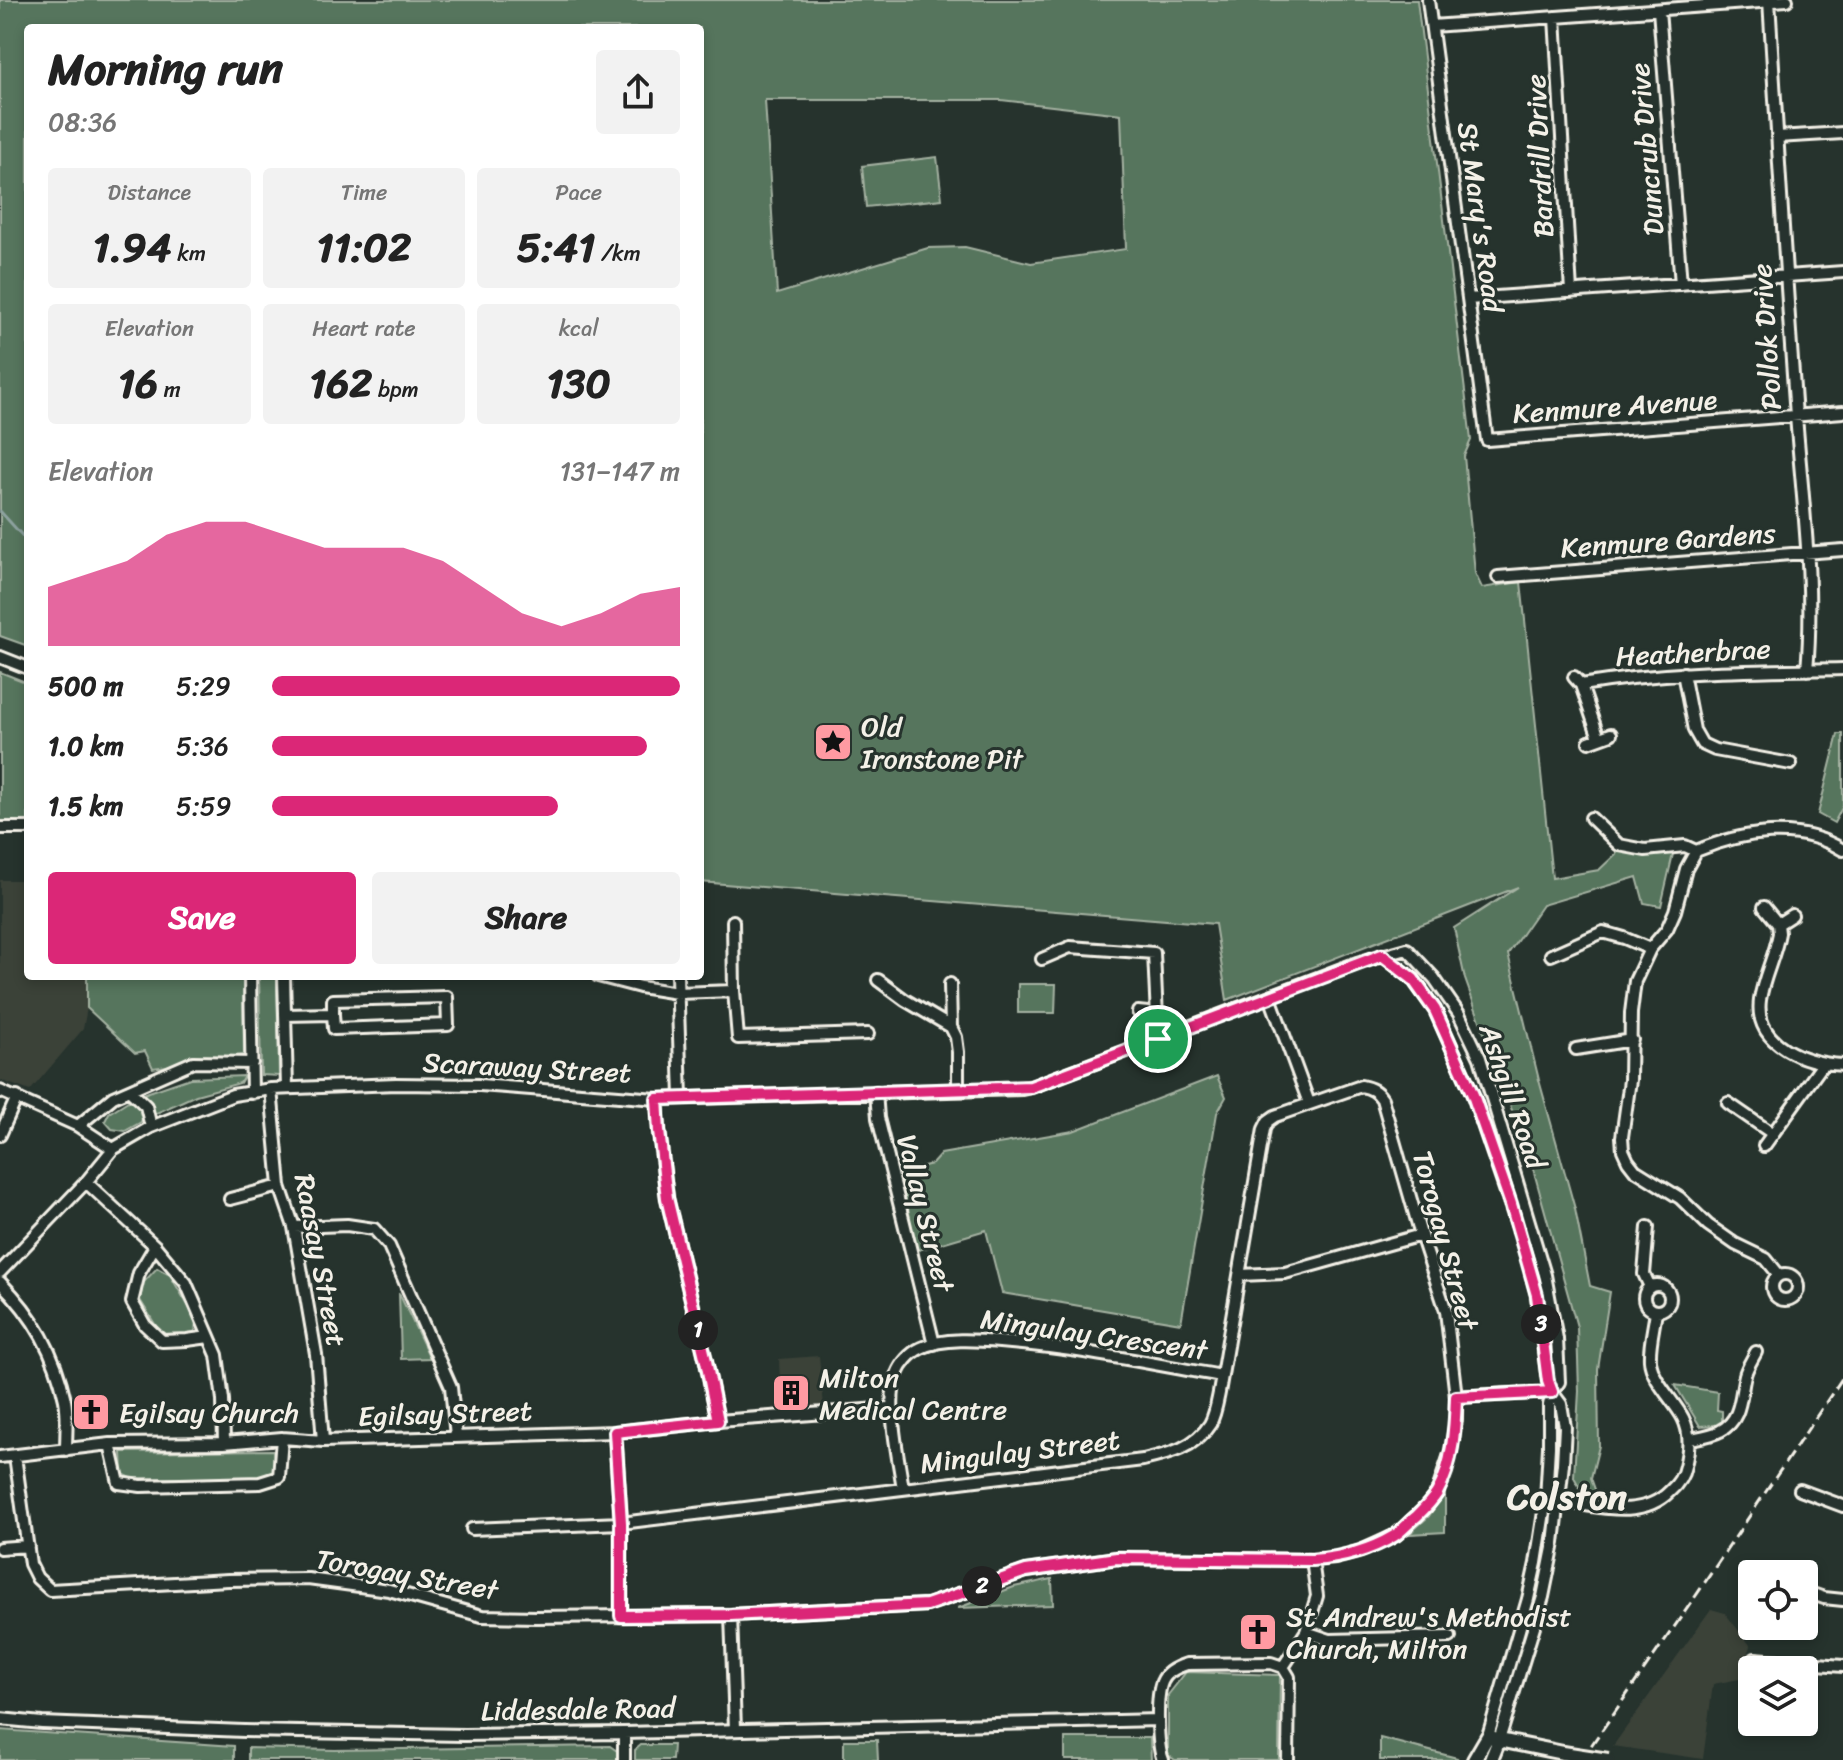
<!DOCTYPE html>
<meta charset="utf-8">
<style>
body{margin:0;font-family:Sriracha,sans-serif;background:#f2f2f2;color:#222;height:100vh;display:flex;flex-direction:column;font-size:30px;white-space:nowrap}
*{box-sizing:border-box;margin:0}
p{font-size:26px;color:#767676}
.icon{flex:none;width:44px;height:44px;fill:none;stroke:currentColor;stroke-width:2;stroke-linecap:round;stroke-linejoin:round}
.map{position:relative;flex:1;overflow:hidden}
.panel{position:absolute;left:24px;top:24px;width:680px;height:956px;display:flex;flex-direction:column;background:#fff;border-radius:8px;box-shadow:0 4px 12px #0003}
.panel>*{flex:none}
.tools{position:absolute;left:1738px;top:1560px;display:grid;gap:16px}
.tools a{display:grid;place-items:center;width:80px;height:80px;border-radius:8px;background:#fff;box-shadow:0 4px 12px #0003;font-size:40px}
.pin{position:absolute;display:grid;place-items:center;width:68px;height:68px;color:#fff;margin:-34px;border:4px solid #fff;border-radius:50%;box-shadow:0 2px 8px #0007}
.km{position:absolute;width:40px;height:40px;margin:-20px;border-radius:50%;background:#222;color:#fff;font-size:22px;line-height:40px;text-align:center}
.round{display:grid;place-items:center;flex:none;width:84px;height:84px;border-radius:8px;background:#f2f2f2}
.overview{display:flex;align-items:center;justify-content:space-between;height:136px;padding:0 24px}
h1{font-size:44px;font-weight:800;line-height:60px}
.metrics{display:grid;grid-template-columns:repeat(3,1fr);gap:12px;height:136px;padding:8px 24px}
.metrics div{display:grid;align-content:center;border-radius:8px;background:#f2f2f2;text-align:center}
.metrics b{font-size:40px;font-weight:800}
.metrics small{font-size:22px;font-weight:400}
.metrics p{font-size:22px}
.chart{height:224px;padding:16px 24px}
.chart p{display:flex;justify-content:space-between}
.chart svg{width:100%;height:144px;margin-top:8px;fill:#db2777;opacity:.7}
.primary-button{display:flex;gap:16px;margin-top:auto;padding:16px 24px}
.primary-button a{flex:1;height:92px;border-radius:8px;background:#db2777;color:#fff;font-size:32px;font-weight:800;line-height:92px;text-align:center}
.primary-button a+a{background:#f2f2f2;color:#222}
ul{padding:0 24px;list-style:none;font-size:26px}
li{display:grid;grid-template-columns:128px 96px 1fr;align-items:center;height:60px}
li i{height:20px;border-radius:10px;background:#db2777}
.map>svg:first-child{display:block}
.built{fill:#3b4239}
.green{fill:#56745d;stroke:#a5b2a2;stroke-width:2;fill-rule:evenodd}
.lines{fill:none;stroke-linecap:round;stroke-linejoin:round}
.stream{stroke:#8da29f;stroke-width:3}
.minor-casing{stroke:#f4f1e8;stroke-width:16}
.tertiary-casing{stroke:#f4f1e8;stroke-width:18}
.minor{stroke:#26332d;stroke-width:10}
.tertiary{stroke:#26332d;stroke-width:12}
.rail{stroke:#f4f1e8;stroke-width:3;stroke-dasharray:12 6;stroke-linecap:butt}
.tertiary-bridge-casing{stroke:#f4f1e8;stroke-width:18;stroke-linecap:butt}
.tertiary-bridge{stroke:#26332d;stroke-width:12}
.route-casing{stroke:#fff;stroke-width:16}
.route{stroke:#db2777;stroke-width:10}
.labels{text-anchor:middle;stroke-width:6;stroke-linejoin:round;paint-order:stroke}
.street-label{font-size:28px;fill:#f4f1e8;stroke:#26332d}
.poi-label{font-size:28px;fill:#f4f1e8;stroke:#26332d;text-anchor:start}
.district-label{font-size:36px;font-weight:bold;fill:#f4f1e8;stroke:#26332d}
</style>
<div class="map">
<svg width="1843" height="1760" viewBox="0 0 1843 1760">
<rect width="100%" height="100%" fill="#26332d"/>
<filter id="ink" filterUnits="userSpaceOnUse"><feTurbulence type="fractalNoise" baseFrequency=".0125" numOctaves="2"/><feDisplacementMap in="SourceGraphic" scale="16" xChannelSelector="R" yChannelSelector="G"/><feConvolveMatrix kernelMatrix="1 2 1 2 8 2 1 2 1" color-interpolation-filters="sRGB"/></filter>
<g filter="url(#ink)">
<path class="built" d="M0 880H28V976H87V1008L83 1029 30 1091 0 1080Z
M819 1356 824 1406 781 1410 779 1359Z
M1711 1609 1725 1613 1750 1645 1745 1678 1713 1684 1703 1759 1613 1746Z"/>
<path class="green" d="M0 0H1417L1471 440 1464 456 1475 573 1482 588 1521 582 1552 878 1599 870 1619 851 1673 854 1661 906 1644 903 1637 877 1542 905 1508 954 1539 1080 1575 1209 1590 1286 1610 1292 1598 1369 1599 1446 1591 1478 1599 1501 1586 1499 1574 1477 1579 1391 1577 1327 1534 1172 1465 979 1454 928 1518 887 1227 1000 1215 924 700 882V28H28V646L0 636ZM765 100H1001L1121 114 1126 249 1031 263 965 247 928 248 777 294Z
M937 157 942 199 866 207 862 166Z
M0 672 28 683V822L0 823Z
M1838 734H1843V806L1834 823 1818 814Z
M87 976H243L244 1055 153 1068 145 1051 135 1053 87 1008Z
M259 976H277L279 1076 261 1075Z
M1018 984H1056L1055 1013H1018Z
M244 1076 240 1083 196 1095 152 1115 151 1102 140 1095 190 1078Z
M1217 1076 1226 1097 1217 1113 1181 1323 1002 1293 986 1230 915 1251 895 1173 932 1164 941 1154 1073 1131Z
M128 1101 137 1104 144 1112 141 1122 125 1131 112 1129 105 1121 109 1113Z
M157 1268 170 1275 196 1319 195 1333 184 1337H163L140 1300 143 1283Z
M399 1293 430 1358 401 1359Z
M1675 1385 1718 1392 1717 1410 1722 1411V1421L1715 1425 1700 1426Z
M273 1450 274 1470 267 1478H131L123 1474 122 1452Z
M1445 1492V1532L1409 1534 1429 1516Z
M1052 1579 1053 1605 958 1608 1014 1587Z
M1186 1672 1280 1675 1279 1760H1175L1168 1755V1695Z
M0 1730 234 1746V1760H0Z
M1065 1738H1150L1151 1760H1065Z
M1380 1738 1457 1758 1456 1760H1380Z
M844 1740H877L878 1760H844Z
M641 1745H673L672 1760H635V1750Z
M610 1746 617 1751V1760H248V1748L335 1750Z"/>
<g class="lines">
<path class="stream" d="M0 511 28 542"/>
<g class="minor-casing">
<path id="minor" d="M1428 0 1487 440 1843 412
M1769 0C1777 134 1785 268 1795 402 1801 491 1815 580 1807 670
M1659 10 1681 284
M1555 17 1571 292
M1432 26 1787 0
M1777 137 1843 133
M1468 299 1843 272
M1498 577 1843 550
M0 657 28 668
M1683 673 1694 730 1702 744 1715 750 1791 764
M1574 677 1581 685 1599 738
M1581 685C1668 670 1756 671 1843 669
M1589 742 1611 734
M1591 818 1619 845 1645 850 1685 846 1696 851
M0 828H28
M1696 851 1686 869 1675 911 1667 929 1650 949 1635 981 1631 1013 1630 1080 1622 1137 1623 1150 1628 1161 1635 1170 1680 1198 1708 1225 1735 1244 1766 1259 1779 1275
M1696 851C1741 832 1799 822 1843 850
M1764 907 1778 924 1779 933C1775 956 1763 978 1760 1000 1754 1046 1806 1063 1843 1065
M733 921 734 991
M1778 924 1792 915
M1382 955 1413 979 1435 1010 1473 1095 1525 1248 1537 1295 1548 1381 1552 1392 1561 1404 1565 1427 1563 1464 1554 1543 1543 1597 1499 1740
M1551 955 1603 932 1624 938 1650 949
M1042 959 1070 947 1154 953 1158 1039
M250 976 252 1093
M284 976 287 1088
M598 976 640 987 677 993 734 991 738 1038 868 1034
M677 976 681 1097
M878 980 905 1000 951 1027 956 1037 958 1052V1089
M950 984 951 1027
M1270 997 1309 1103
M1138 1012 1157 1014
M285 1015 333 1014V1000L447 997 448 1025 334 1029 333 1014
M1576 1049 1632 1040
M271 1089 280 1186 294 1227 316 1354 323 1441
M129 1090 146 1106 151 1127
M0 1091 78 1126 113 1149
M876 1092 878 1118 934 1344
M657 1099 659 1131 667 1198 706 1361 718 1421
M1728 1103 1773 1134
M78 1126 113 1097 193 1062 252 1063
M0 1135 17 1097
M1764 1146 1823 1064
M86 1182 155 1246 186 1283 217 1355 223 1400 224 1443
M230 1199 280 1186
M294 1227 347 1225 374 1229 389 1246 451 1387 456 1437
M1648 1227 1644 1274 1650 1287
M155 1246 139 1273 132 1302 145 1325 162 1341 187 1340 209 1337
M0 1272 86 1182 113 1149 151 1127 233 1095 271 1089 396 1084 480 1085 657 1099 1022 1089 1031 1087 1357 963 1407 949 1434 978 1459 1014 1480 1058 1545 1275 1557 1339 1559 1382 1552 1392 1549 1405V1447L1546 1499 1536 1563 1528 1599 1488 1736
M1772 1287a13 13 0 1 1 26 0a13 13 0 1 1-26 0Z
M1240 1275 1285 1273 1421 1235
M0 1282C34 1316 55 1353 65 1400 68 1416 66 1434 66 1450
M1644 1298a13 13 0 1 1 26 0a13 13 0 1 1-26 0Z
M1456 1397 1552 1392
M615 1432 621 1523V1616
M1690 1439C1700 1437 1711 1436 1720 1431 1742 1420 1740 1396 1745 1375 1747 1367 1752 1360 1756 1352
M110 1444 119 1483 141 1486 260 1483 279 1477 282 1438
M15 1456 30 1564 37 1578 50 1590 228 1580 308 1579 389 1590 482 1616 536 1617 731 1615 927 1605 1026 1571 1117 1558 1312 1560 1335 1558 1361 1551 1396 1535 1426 1507 1437 1493 1451 1451 1456 1420V1397L1446 1311 1421 1235 1382 1099C1377 1091 1371 1088 1361 1086L1275 1116 1268 1121 1264 1129 1219 1393C1217 1403 1215 1415 1210 1424 1195 1448 1169 1454 1143 1460L621 1523 472 1529
M0 1457 110 1444 224 1443 282 1438 323 1441 615 1432 718 1421 892 1408
M903 1489C899 1460 885 1401 897 1374 901 1364 910 1353 921 1348 946 1336 985 1341 1011 1343 1082 1349 1152 1364 1222 1376
M1800 1490 1843 1506
M1559 1501C1595 1505 1641 1521 1670 1491 1678 1484 1683 1476 1685 1466 1689 1449 1691 1434 1683 1418 1674 1401 1651 1379 1650 1360 1649 1345 1654 1327 1656 1311
M0 1548 28 1546
M1804 1591 1824 1598 1843 1600
M731 1615 735 1729
M1306 1632 1330 1640 1450 1637
M1755 1659 1843 1666
M1283 1667 1306 1632 1317 1596 1312 1560
M0 1719 42 1723 244 1731 464 1735 624 1733 1158 1720
M624 1760V1733
M1163 1760C1157 1746 1156 1696 1162 1682 1166 1672 1177 1667 1187 1664L1271 1663 1283 1667 1289 1677 1288 1760"/>
</g>
<g class="tertiary-casing">
<path id="tertiary" d="M1474 1760 1488 1736 1499 1740 1563 1753
M1491 1760 1499 1740"/>
</g>
<use href="#minor" class="minor"/>
<use href="#tertiary" class="tertiary"/>
<path class="rail" d="M1581 1760 1693 1600 1843 1377"/>
<g class="tertiary-bridge-casing">
<path id="tertiary-bridge" d="M1563 1753 1608 1760"/>
</g>
<use href="#tertiary-bridge" class="tertiary-bridge"/>
</g>
</g>
<g class="lines" filter="url(#ink)">
<g class="route-casing">
<path id="route" d="M1382 955 1413 979 1435 1010 1473 1095 1511 1204 1537 1295 1548 1381 1552 1392 1456 1397C1455 1428 1453 1465 1437 1493 1432 1501 1424 1509 1417 1516 1409 1522 1402 1531 1394 1536 1369 1551 1341 1558 1312 1560L1117 1558 1026 1571 927 1605 731 1615 621 1616V1523L615 1432 718 1421 706 1361 667 1198 659 1131 657 1099 1031 1087Z"/>
</g>
<use href="#route" class="route"/>
</g>
<defs>
<g id="sight-square" transform="scale(2)"><rect x="-9" y="-9" width="18" height="18" rx="4" fill="#ff9aa2" stroke="#26332d"/><path d="M0-6L1.8-2.2L6-1.7L2.9 1.2L3.7 5.4L0 3.3L-3.7 5.4L-2.9 1.2L-6-1.7L-1.8-2.2Z" fill="#111"/></g>
<g id="building-square" transform="scale(2)"><rect x="-9" y="-9" width="18" height="18" rx="4" fill="#ff9aa2" stroke="#26332d"/><path d="M-4-6H4V6H1V3H-1V6H-4ZM-2.5-4.3h1.7v1.8h-1.7ZM.8-4.3h1.7v1.8H.8ZM-2.5-1h1.7V.8h-1.7ZM.8-1h1.7V.8H.8Z" fill="#111"/></g>
<g id="church-square" transform="scale(2)"><rect x="-9" y="-9" width="18" height="18" rx="4" fill="#ff9aa2" stroke="#26332d"/><path d="M-1.2-6h2.4v3.5h3.3v2.4h-3.3V6h-2.4V-.1h-3.3v-2.4h3.3Z" fill="#111"/></g>
</defs>
<g fill-rule="evenodd">
<use href="#sight-square" x="833" y="742"/>
<use href="#building-square" x="791" y="1393"/>
<use href="#church-square" x="91" y="1412"/>
<use href="#church-square" x="1258" y="1632"/>
</g>
<g class="labels">
<g class="street-label">
<text transform="translate(1646 149) rotate(-95)" y="10">Duncrub Drive</text>
<text transform="translate(1539 156) rotate(-93)" y="10">Bardrill Drive</text>
<text transform="translate(1481 217) rotate(82)" y="10">St Mary's Road</text>
<text transform="translate(1766 337) rotate(-94)" y="10">Pollok Drive</text>
<text transform="translate(1615 406) rotate(-4)" y="10">Kenmure Avenue</text>
<text transform="translate(1668 540) rotate(-4)" y="10">Kenmure Gardens</text>
<text transform="translate(1693 652) rotate(-3)" y="10">Heatherbrae</text>
<text transform="translate(527 1067) rotate(3)" y="10">Scaraway Street</text>
<text transform="translate(1513 1096) rotate(71)" y="10">Ashgill Road</text>
<text transform="translate(926 1213) rotate(76)" y="10">Vallay Street</text>
<text transform="translate(1446 1240) rotate(75)" y="10">Torogay Street</text>
<text transform="translate(321 1260) rotate(79)" y="10">Raasay Street</text>
<text transform="translate(1094 1334) rotate(8)" y="10">Mingulay Crescent</text>
<text transform="translate(445 1413) rotate(-2)" y="10">Egilsay Street</text>
<text transform="translate(1020 1451) rotate(-7)" y="10">Mingulay Street</text>
<text transform="translate(407 1574) rotate(10)" y="10">Torogay Street</text>
<text transform="translate(578 1709) rotate(-1)" y="10">Liddesdale Road</text>
</g>
<g class="poi-label">
<text x="861" y="736">Old<tspan x="861" dy="32">Ironstone Pit</tspan></text>
<text x="819" y="1387">Milton<tspan x="819" dy="32">Medical Centre</tspan></text>
<text x="119" y="1422">Egilsay Church</text>
<text x="1286" y="1626">St Andrew's Methodist<tspan x="1286" dy="32">Church, Milton</tspan></text>
</g>
<g class="district-label">
<text x="1567" y="1509">Colston</text>
</g>
</g>
</svg>
<div class="tools">
<a><svg class="icon" aria-label="locate" viewBox="0 0 24 24"><circle cx="12" cy="12" r="6"/><path d="M12 2v4M12 18v4M2 12h4M18 12h4"/></svg></a>
<a><svg class="icon" aria-label="layers" viewBox="0 0 24 24"><path d="M12 4l9 5-9 5-9-5zM3 14l9 5 9-5"/></svg></a>
</div>
<div class="pin" style="left:1158px;top:1039px;background:#1e9e55"><svg class="icon" aria-label="arrive" viewBox="0 0 24 24"><path d="M6 21V4h12l-3 4 3 4H6"/></svg></div>
<b class="km" style="left:698px;top:1330px">1</b>
<b class="km" style="left:982px;top:1586px">2</b>
<b class="km" style="left:1541px;top:1324px">3</b>
<section class="panel">
<div class="overview"><div><h1>Morning run</h1><p>08:36</p></div><a class="round"><svg class="icon" aria-label="share" viewBox="0 0 24 24"><path d="M12 15V3M7 8l5-5 5 5M5 13v7h14v-7"/></svg></a></div>
<div class="metrics">
<div><p>Distance</p><b>1.94<small> km</small></b></div>
<div><p>Time</p><b>11:02</b></div>
<div><p>Pace</p><b>5:41<small> /km</small></b></div>
</div>
<div class="metrics">
<div><p>Elevation</p><b>16<small> m</small></b></div>
<div><p>Heart rate</p><b>162<small> bpm</small></b></div>
<div><p>kcal</p><b>130</b></div>
</div>
<div class="chart"><p><span>Elevation</span>131–147 m</p>
<svg viewBox="0 0 160 44" preserveAspectRatio="none"><path d="M0 44V26L10 22L20 18L30 10L40 6L50 6L60 10L70 14L80 14L90 14L100 18L110 26L120 34L130 38L140 34L150 28L160 26V44z"/></svg>
</div>
<ul>
<li><b>500 m</b>5:29<i style="width:100%"></i></li>
<li><b>1.0 km</b>5:36<i style="width:92%"></i></li>
<li><b>1.5 km</b>5:59<i style="width:70%"></i></li>
</ul>
<div class="primary-button"><a>Save</a><a>Share</a></div>
</section>
</div>
